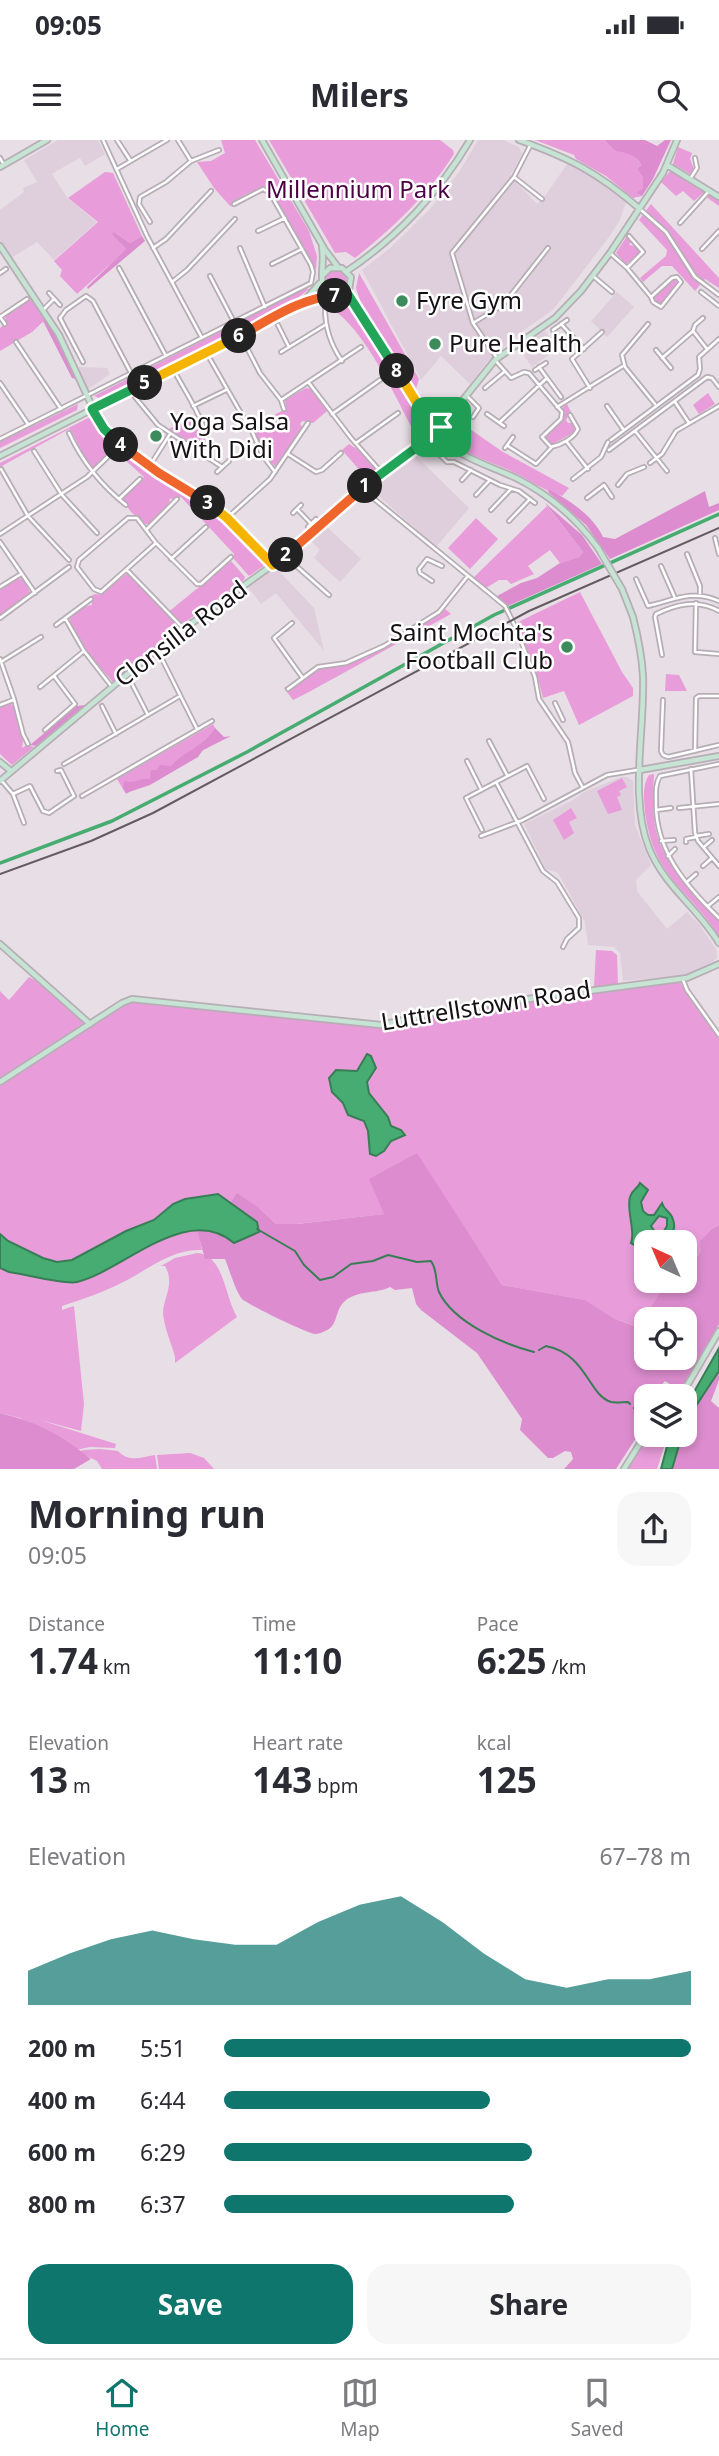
<!DOCTYPE html>
<meta charset="utf-8">
<style>
body{margin:0;font-family:"Noto Sans",sans-serif;background:#f7f7f7;color:#2b2b33;height:100vh;display:flex;flex-direction:column;font-size:26px;white-space:nowrap}
*{box-sizing:border-box;margin:0}
p{font-size:23px;color:#7c7c81}
.icon{flex:none;width:38px;height:38px;fill:none;stroke:currentColor;stroke-width:2;stroke-linecap:round;stroke-linejoin:round}
.map{position:relative;height:1329px;overflow:hidden}
.sheet{display:flex;flex-direction:column;background:#fff;flex:1}
.sheet>*{flex:none}
.needle{width:46px;rotate:316deg}
.fabs{position:absolute;left:634px;top:1090px;display:grid;gap:14px}
.fabs a{display:grid;place-items:center;width:63px;height:63px;border-radius:14px;background:#fff;box-shadow:0 4px 10px #0003;font-size:35px}
.pin{position:absolute;display:grid;place-items:center;width:60px;height:60px;color:#fff;margin:-30px;border-radius:14px;box-shadow:0 4px 10px #0006}
.km{position:absolute;width:35px;height:35px;margin:-18px;border-radius:50%;background:#222;color:#fff;font-size:19px;line-height:35px;text-align:center}
.round{display:grid;place-items:center;flex:none;width:74px;height:74px;border-radius:21px;background:#f7f7f7}
.overview{display:flex;align-items:center;justify-content:space-between;height:119px;padding:0 28px}
h1{font-size:38px;font-weight:700;line-height:52px}
.metrics{display:grid;grid-template-columns:repeat(3,1fr);gap:10px;height:119px;padding:7px 28px}
.metrics div{display:grid;align-content:center}
.metrics b{font-size:35px;font-weight:700}
.metrics small{font-size:19px;font-weight:400}
.metrics p{font-size:19px}
.chart{height:196px;padding:14px 28px}
.chart p{display:flex;justify-content:space-between}
.chart svg{width:100%;height:126px;margin-top:7px;fill:#0f766e;opacity:.7}
.action{display:flex;gap:14px;margin-top:auto;padding:14px 28px}
.action a{flex:1;height:80px;border-radius:21px;background:#0f766e;color:#fff;font-size:28px;font-weight:700;line-height:80px;text-align:center}
.action a+a{background:#f7f7f7;color:#2b2b33}
ul{padding:0 28px;list-style:none;font-size:23px}
li{display:grid;grid-template-columns:112px 84px 1fr;align-items:center;height:52px}
li i{height:18px;border-radius:9px;background:#0f766e}
.status{display:flex;justify-content:space-between;align-items:center;height:49px;padding:0 35px;background:#fff;direction:ltr}
.status svg{height:19px;fill:currentColor}
header{display:flex;justify-content:space-between;align-items:center;height:91px;padding:0 28px;background:#fff;font-size:32px;font-weight:700}
.tabs{display:flex;justify-content:space-around;align-items:center;height:98px;border-top:2px solid #e1e1e2;background:#fff;font-size:19px;color:#7c7c81}
.tabs a{display:grid;justify-items:center;gap:4px}
.tabs .active{color:#0f766e}
.map>svg:first-child{display:block}
.built{fill:#dfcfdc}
.green{fill:#e89cda}
.forest{fill:#dd8dcf;fill-rule:evenodd}
.water{fill:#47ac71;stroke:#387d55;stroke-width:2;fill-rule:evenodd}
.lines{fill:none;stroke-linecap:round;stroke-linejoin:round}
.stream{stroke:#387d55;stroke-width:2}
.canal{stroke:#47ac71;stroke-width:3.5}
.street-casing{stroke:#b7aeb5;stroke-width:6}
.secondary-casing{stroke:#b7aeb5;stroke-width:8}
.street{stroke:#fff;stroke-width:2.5}
.secondary{stroke:#c5e4d3;stroke-width:4.5}
.rail{stroke:#625c60;stroke-width:2}
.secondary-bridge-casing{stroke:#b7aeb5;stroke-width:8;stroke-linecap:butt}
.secondary-bridge{stroke:#c5e4d3;stroke-width:4.5}
.split-1-casing{stroke:#fff;stroke-width:14}
.split-2-casing{stroke:#fff;stroke-width:14}
.split-3-casing{stroke:#fff;stroke-width:14}
.split-4-casing{stroke:#fff;stroke-width:14}
.split-5-casing{stroke:#fff;stroke-width:14}
.split-6-casing{stroke:#fff;stroke-width:14}
.split-7-casing{stroke:#fff;stroke-width:14}
.split-8-casing{stroke:#fff;stroke-width:14}
.split-9-casing{stroke:#fff;stroke-width:14}
.split-1{stroke:#22a559;stroke-width:9}
.split-2{stroke:#f0652b;stroke-width:9}
.split-3{stroke:#f5b400;stroke-width:9}
.split-4{stroke:#f0652b;stroke-width:9}
.split-5{stroke:#22a559;stroke-width:9}
.split-6{stroke:#f5b400;stroke-width:9}
.split-7{stroke:#f0652b;stroke-width:9}
.split-8{stroke:#22a559;stroke-width:9}
.split-9{stroke:#f5b400;stroke-width:9}
.poi-dot{fill:#3b8b5c;stroke:#fff;stroke-width:2.5}
.labels{text-anchor:middle;stroke-width:5;stroke-linejoin:round;paint-order:stroke}
.park-label{font-size:24px;fill:#4b0043;stroke:#fff}
.poi-label{font-size:24px;fill:#141013;stroke:#fff;text-anchor:start}
.street-label{font-size:24px;fill:#141013;stroke:#fff}
</style>
<div class="status"><b>09:05</b><svg viewBox="0 0 49 12"><path d="M0 12V9h3v3zM5 12V6h3v6zM10 12V3h3v9zM15 12V0h3v12zM26 1h20v11H26zM47 4h2v5h-2z"/></svg></div>
<header><svg class="icon" aria-label="menu" viewBox="0 0 24 24"><path d="M4 6h16M4 12h16M4 18h16"/></svg>Milers<svg class="icon" aria-label="search" viewBox="0 0 24 24"><circle cx="10" cy="10" r="6"/><path d="M15 15l6 6"/></svg></header>
<div class="map">
<svg width="719" height="1329" viewBox="0 0 719 1329">
<rect width="100%" height="100%" fill="#e8dee5"/>
<path class="built" d="M58 0H98L105 14 85 26 80 18 44 38 52 34 68 59 97 82 54 120 37 102 11 118 0 100V70L24 52 23 48 37 42 24 20Z
M478 0H503L519 7 522 14 510 36 537 64 542 60 568 23 604 43 626 62 620 80 609 97 553 170 525 189 488 221 470 244 441 216 421 240 362 130 390 108 430 69 459 32Z
M617 152 634 167 607 197 591 181Z
M545 191 558 208 532 227 518 207Z
M77 227 107 228 110 234 87 250Z
M414 314 469 368 436 407 371 349 375 342Z
M324 384 361 419 340 442 314 418 320 410 309 399Z
M275 427 314 468 324 511 276 453 261 464 248 447Z
M621 637H627L633 641 635 685 651 725 636 740 637 751 667 789 687 772 699 784 716 809 717 817 714 821 686 835 623 841 620 813 614 807 588 805 585 782 558 733 546 729 524 684 573 660 584 652Z"/>
<path class="green" d="M221 0H255L309 91 317 116 316 130 268 49C257 47 242 57 232 62L231 67 214 48 197 22 211 21 225 13Z
M269 0H440L453 10 454 14C428 55 393 88 355 118L346 112 335 113Z
M535 0H604C615 11 633 10 641 25L637 29 643 38V48L636 53 642 56 633 58 606 36 576 19 574 15Z
M678 7 692 13 690 19 694 29 690 34 673 24Z
M671 30 719 59V66L702 54 694 61 683 51 676 56 661 42Z
M105 32 113 33 142 96 130 103 114 92 122 105 127 109 77 154 60 136 62 130 54 121 98 82 68 58Z
M651 64 719 138V148L705 139 695 151 672 126H662L643 142 640 138 666 116 667 110 639 80Z
M627 96 631 102 629 105 636 106 640 113 626 124 616 113Z
M325 142a11 11 0 1 1 22 0a11 11 0 1 1-22 0Z
M359 133 419 239 416 249 426 263 445 277 441 282 431 278 427 273 361 163 356 148Z
M673 139 679 142V145L661 165H658L653 161V156Z
M306 148 309 149 294 161 171 224 99 258 94 256Z
M32 156 47 178 32 192 0 211V188L6 183 5 176Z
M320 162C329 162 338 162 346 166 371 180 409 256 425 283V295L420 302C396 261 364 180 320 162Z
M306 248 311 249 327 271 313 283 302 281 300 284 303 288 279 324 275 326 266 318 255 294 258 289 252 286 286 269 285 260Z
M708 253 715 264 699 274 693 265Z
M78 264 77 270 0 308V302Z
M567 264 571 272 566 280 568 283H573L575 292 551 305 544 295C553 286 567 282 562 268Z
M195 275 206 297 204 312 167 290Z
M90 277 94 279 112 302 196 358 220 376 265 425 249 436 233 418 234 414 181 357 173 360 170 358 169 366 149 384H145L131 372 122 359 144 337 114 310 97 327H91C81 315 76 296 69 289L0 327V323Z
M449 284 461 295 467 287 503 312 569 348 562 356C544 351 530 340 513 332 489 320 465 317 447 295Z
M349 304C359 310 374 320 377 334L369 341 342 310Z
M547 366 583 412 579 417 560 423 550 410 528 426 534 434 511 444 507 440H499L486 448 473 438Z
M476 378 498 399 470 429 448 408Z
M231 421 245 437 244 440 184 483 113 542 89 515 69 482C71 471 85 466 92 465L91 456 95 454 101 455 126 434 130 435 167 473Z
M18 438 23 439 31 454 0 476V449Z
M580 452 622 532 633 548V556L579 585 564 551 543 558 539 542 516 483Z
M444 468 451 474 307 553 293 560 284 548 287 546 288 550 316 530 365 518Z
M666 534 679 535 687 551H665Z
M9 563 14 566 23 601 22 608 27 605 34 607 12 625 0 614V566Z
M213 584 221 600 126 654 117 639Z
M654 634C651 687 654 707 690 748 699 759 708 771 719 780V796C687 746 654 739 645 672 644 659 642 646 649 635Z
M622 638 627 647 619 651 621 655 617 657 622 670 608 674 597 651Z
M571 668 577 678 569 682 574 693 564 700 553 680Z
M596 810 612 811 617 815 618 844 594 847Z
M29 837 44 845 86 884 0 941V851L9 860Z
M679 841 719 899V1085L713 1088 698 1116 693 1115 684 1119V1102H646V1141H663V1148L639 1187 615 1179 584 1160 502 1145 416 1013 385 1074 296 1084H276L259 1068 230 1064 198 1090 202 1110C169 1108 142 1135 113 1147 96 1155 79 1160 62 1166V1170L74 1166 84 1264 81 1291 40 1280 116 1304 115 1308 90 1307 76 1310 20 1278 0 1273V945L108 875 128 862 136 860 384 887 451 872Z
M197 1113C224 1114 225 1158 237 1177L175 1223V1217C172 1205 166 1192 164 1180 159 1161 177 1147 165 1126H161L175 1118Z
M647 1295H668L657 1329H626Z
M100 1309 118 1311C129 1323 142 1317 155 1315L157 1329H102L97 1321 85 1315 36 1329 83 1310Z
M190 1313 204 1318 214 1329H159L157 1315Z"/>
<path class="forest" d="M604 0H645L657 6 665 0H671L653 39 642 56 636 53 643 48V38L637 29 641 25C637 15 624 12 616 11Z
M114 92 130 103 142 96 145 101 88 149 87 147 126 109 112 94Z
M47 178 76 239 72 238 43 181Z
M549 350C569 359 594 377 603 397L615 399 705 351 709 367 719 363V370L610 419 586 385 548 352Z
M545 363 582 395 602 424 508 466 497 456 521 443 537 438 560 423 579 417 583 412Z
M85 565 36 606 30 605 77 566Z
M215 588 224 597 231 596 203 610 198 617 150 645 126 653 123 648 124 641C134 644 141 637 150 639L151 630H157L160 625 171 626C184 611 204 607 215 588Z
M417 1013 502 1145 585 1160 615 1179 638 1187 663 1148V1141H684V1119L693 1115 698 1116 701 1110 700 1101 713 1088 719 1085V1184L681 1251 665 1241 652 1256 639 1260 646 1266V1287L634 1301 616 1329H564L573 1319 571 1312 565 1311 553 1318H548L520 1290 522 1279 477 1213 421 1170 416 1164 412 1148 395 1150 390 1147C376 1154 358 1150 345 1161 334 1170 339 1186 325 1191 322 1193 318 1194 315 1194 306 1193 249 1165 242 1159 236 1152 229 1129 225 1119H205L197 1090 224 1094 234 1103 259 1092 257 1082 230 1064 237 1053 259 1068 276 1084H297L384 1074 369 1039ZM646 1180H684V1218H646Z
M719 1231V1240L711 1261 719 1268V1329H672L682 1295H684L692 1272Z
M0 1273C39 1283 60 1294 91 1319L74 1329H0Z"/>
<path class="water" d="M367 914 371 916 376 928 367 942 369 953 388 977 391 986 401 990 405 995 391 1001 384 1011 376 1016 370 1014 368 991 364 981 348 975 343 963 332 952 329 938 336 930 357 931Z
M640 1043 648 1050 641 1062 643 1071 648 1075H654L662 1063C664 1070 669 1071 672 1077 681 1096 660 1102 646 1102V1112L631 1103C636 1092 626 1070 630 1057 632 1049 637 1050 640 1043ZM659 1076 667 1078V1086L664 1091 655 1092 651 1086Z
M218 1054 257 1082 259 1092 234 1103C187 1062 123 1131 77 1142 65 1145 24 1134 9 1132L0 1128V1094L8 1101 43 1118 57 1122 72 1120 126 1091 154 1080 173 1064 185 1059Z
M719 1208V1231L692 1272 684 1290V1264L694 1252Z
M670 1295H682L672 1329H661Z"/>
<g class="lines">
<path class="stream" d="M257 1089 295 1111 304 1125 320 1140 333 1137 351 1124 373 1121 388 1115 417 1122 431 1121C438 1131 435 1142 439 1152 454 1183 503 1204 534 1212
M539 1210 546 1206C587 1214 588 1255 611 1262 616 1263 623 1262 628 1262L630 1264
M634 1268 646 1277"/>
<path class="canal" d="M0 723 112 681 247 612 494 475 719 374"/>
<g class="street-casing">
<path id="street" d="M103 0 147 96 202 198
M117 0 130 20
M178 0 191 21
M0 18 4 25
M117 29 167 0
M514 37 542 59
M690 39 697 28 695 18
M640 69 666 92 695 137 719 155
M150 82 139 64 140 57 166 42 191 21 219 10
M680 83 709 51
M258 91 285 78
M153 108 166 99 211 51
M240 108 265 167
M702 109 719 91
M610 113 627 128 651 157 672 138 677 137 681 142 661 167 653 162 651 157
M272 124 302 109
M119 128 166 216
M627 128 643 112 629 96
M0 133 6 129
M210 136 234 182
M593 136 612 152
M172 142 187 130 235 79
M701 152 719 166
M49 153 60 165
M325 168C325 188 330 204 342 221
M44 169 54 159
M0 177 27 159
M0 177 5 184
M473 183 503 165 548 108
M561 184 584 209
M648 184 622 215 625 227 655 264
M278 185 289 207
M553 190 567 180
M693 191 707 209
M16 202 61 269
M244 202 260 233 281 260 284 269
M656 210 671 228
M281 212 325 185
M497 218 473 183 452 113 514 37 531 4
M662 218 693 191 695 185 703 178
M210 219 246 282
M495 220 511 238 524 232 529 233 562 272 561 279 542 297 551 307C561 305 574 298 578 289L570 275
M83 222 60 178 66 170 86 156 93 161 131 233
M539 227 561 257
M535 230 546 223
M177 236C187 255 215 295 205 315
M0 243 28 284
M309 243 351 298 382 333
M485 248 504 232
M590 248 572 219 602 192
M467 256 479 268 473 277
M135 257 158 285 222 327
M281 260 361 207
M675 262 689 283
M193 266 226 250
M607 266 623 289
M557 267 623 226
M332 274 380 240
M487 274 504 286
M500 282 547 238
M251 289 263 316 275 332
M635 291 667 331
M69 293C82 321 102 346 126 365
M0 299 311 143 313 132 311 125 270 53 263 49 234 64
M611 300 698 235 700 229 699 217 719 199
M566 301 588 329
M356 303 398 273
M508 306 536 324 551 308
M505 308 513 297
M434 309 447 322H454L500 345 519 351 535 363
M609 310 707 237 712 238 719 247
M34 311 62 355 97 393
M288 314 316 332 322 330 341 313
M650 323 662 314 676 291 719 266
M149 327 170 294
M1 329 28 376 69 420
M217 332 229 321
M573 339 601 317 608 302
M462 340 471 330
M618 345 627 334 644 327
M362 349 505 466 516 488 535 537 539 559 568 602 575 633 583 648
M476 355 490 340
M587 358 604 345 612 357
M119 359 140 339
M297 369 316 389
M491 370 511 349
M293 373 301 365
M227 378 270 339 308 283
M509 381 530 359
M308 387 316 379
M146 390 177 359
M0 394 87 337 120 305
M715 398 719 414
M0 402 35 453
M156 403 101 452 94 449 77 427 79 420 128 378H137L156 403 197 444H201L231 417
M687 414 700 446V453
M285 416 329 455
M171 419 206 387
M661 426 675 458
M127 430 183 488
M636 439 648 466C674 460 693 449 719 461
M432 441 420 433 419 429 427 419 442 426
M0 447 21 434
M696 463 695 512 719 514
M0 478 69 427
M65 478 84 511 112 547
M292 483 274 498 302 537
M56 485 91 459
M158 511 197 589
M662 515 655 477 656 474C677 464 698 459 719 471
M0 519 14 559 23 594 28 604
M1 522 41 497
M131 542 148 575
M40 547 84 511
M288 549 318 527 346 523 384 506 439 472 467 437
M663 560 661 611 663 615 668 617 719 605
M555 563 563 580
M0 565 13 560
M102 566 116 594
M45 590 75 564 54 536
M489 601 507 635
M695 611 696 558 699 556H719
M467 621 481 649
M64 624 180 556
M719 624 660 636C655 644 656 653 656 662 655 710 686 746 719 778
M691 629 695 693 698 701 719 726
M1 640 13 654 24 683
M496 642 543 731 557 742 579 778V788L567 799 563 807
M13 654 30 646 43 671 49 673 74 656 61 630 57 631
M82 656 212 581
M679 668 719 664
M656 670 671 668
M482 690 466 658 527 626 544 659
M481 696 523 680 607 635 637 630
M696 696 709 694
M661 701 674 700
M686 702V699L696 697
M704 707 712 700
M668 716 675 709
M703 726 712 718
M688 741 696 734
M708 766 719 757
M683 840 687 850 719 895"/>
</g>
<g class="secondary-casing">
<path id="secondary" d="M262 0 325 110 338 127
M519 0C571 19 597 32 640 69
M667 25 719 57
M0 27 47 0
M0 106 59 195 97 277 106 292 149 327 214 367 273 425
M322 107C325 122 319 138 324 151L337 157 349 150 351 137 342 128H330L324 134
M347 131C397 98 440 51 470 0
M346 153 362 174 416 263 426 284 429 298
M303 162 320 143
M425 277 441 287
M441 287 495 220 555 178 581 151 610 113 663 33 677 0
M440 298C465 320 488 325 516 338 548 354 577 379 598 408
M0 316 299 165 332 156
M633 477C638 497 642 516 643 536 645 589 629 658 649 708 664 746 698 768 719 803
M0 622 11 631
M640 630 719 616
M0 641 167 501 285 416 343 364 429 298
M0 804 90 884
M0 942 122 863 132 859 381 885 452 869 687 838 719 824
M681 1256 719 1191
M624 1329 646 1294"/>
</g>
<use href="#street" class="street"/>
<use href="#secondary" class="secondary"/>
<path class="rail" d="M0 734 91 701 153 673 529 471 719 388"/>
<g class="secondary-bridge-casing">
<path id="secondary-bridge" d="M598 408 622 449 633 477"/>
</g>
<use href="#secondary-bridge" class="secondary-bridge"/>
</g>
<g class="lines">
<g class="split-1-casing">
<path id="split-1" d="M365 346 429 298 436 300 440 298 443 292 441 287"/>
</g>
<g class="split-2-casing">
<path id="split-2" d="M286 415 365 346"/>
</g>
<g class="split-3-casing">
<path id="split-3" d="M208 363 227 378 273 425 286 415"/>
</g>
<g class="split-4-casing">
<path id="split-4" d="M121 305 159 333 208 363"/>
</g>
<g class="split-5-casing">
<path id="split-5" d="M121 305 104 289 92 269 145 243"/>
</g>
<g class="split-6-casing">
<path id="split-6" d="M145 243 239 196"/>
</g>
<g class="split-7-casing">
<path id="split-7" d="M239 196C268 181 301 157 335 156"/>
</g>
<g class="split-8-casing">
<path id="split-8" d="M335 156 346 153 349 156 397 231"/>
</g>
<g class="split-9-casing">
<path id="split-9" d="M397 231 425 276 441 287"/>
</g>
<use href="#split-1" class="split-1"/>
<use href="#split-2" class="split-2"/>
<use href="#split-3" class="split-3"/>
<use href="#split-4" class="split-4"/>
<use href="#split-5" class="split-5"/>
<use href="#split-6" class="split-6"/>
<use href="#split-7" class="split-7"/>
<use href="#split-8" class="split-8"/>
<use href="#split-9" class="split-9"/>
</g>
<g class="poi-dot">
<circle cx="402" cy="161" r="7"/>
<circle cx="435" cy="204" r="7"/>
<circle cx="156" cy="296" r="7"/>
<circle cx="567" cy="507" r="7"/>
</g>
<g class="labels">
<g class="park-label">
<text x="358" y="58">Millennium Park</text>
</g>
<g class="poi-label">
<text x="416" y="169">Fyre Gym</text>
<text x="449" y="212">Pure Health</text>
<text x="170" y="290">Yoga Salsa<tspan x="170" dy="28">With Didi</tspan></text>
<text x="553" y="501" text-anchor="end">Saint Mochta's<tspan x="553" dy="28">Football Club</tspan></text>
</g>
<g class="street-label">
<text transform="translate(181 494) rotate(-37)" y="8">Clonsilla Road</text>
<text transform="translate(486 866) rotate(-9)" y="8">Luttrellstown Road</text>
</g>
</g>
</svg>
<div class="fabs">
<a><svg class="needle" viewBox="-14 -14 28 28"><path d="M0-13l5 13h-10z" fill="#e53935"/><path d="M0 13l5-13h-10z" fill="#7c7c81"/></svg></a>
<a><svg class="icon" aria-label="locate" viewBox="0 0 24 24"><circle cx="12" cy="12" r="6"/><path d="M12 2v4M12 18v4M2 12h4M18 12h4"/></svg></a>
<a><svg class="icon" aria-label="layers" viewBox="0 0 24 24"><path d="M12 4l9 5-9 5-9-5zM3 14l9 5 9-5"/></svg></a>
</div>
<div class="pin" style="left:441px;top:287px;background:#1e9e55"><svg class="icon" aria-label="arrive" viewBox="0 0 24 24"><path d="M6 21V4h12l-3 4 3 4H6"/></svg></div>
<b class="km" style="left:365px;top:346px">1</b>
<b class="km" style="left:286px;top:415px">2</b>
<b class="km" style="left:208px;top:363px">3</b>
<b class="km" style="left:121px;top:305px">4</b>
<b class="km" style="left:145px;top:243px">5</b>
<b class="km" style="left:239px;top:196px">6</b>
<b class="km" style="left:335px;top:156px">7</b>
<b class="km" style="left:397px;top:231px">8</b>
</div>
<section class="sheet">
<div class="overview"><div><h1>Morning run</h1><p>09:05</p></div><a class="round"><svg class="icon" aria-label="share" viewBox="0 0 24 24"><path d="M12 15V3M7 8l5-5 5 5M5 13v7h14v-7"/></svg></a></div>
<div class="metrics">
<div><p>Distance</p><b>1.74<small> km</small></b></div>
<div><p>Time</p><b>11:10</b></div>
<div><p>Pace</p><b>6:25<small> /km</small></b></div>
</div>
<div class="metrics">
<div><p>Elevation</p><b>13<small> m</small></b></div>
<div><p>Heart rate</p><b>143<small> bpm</small></b></div>
<div><p>kcal</p><b>125</b></div>
</div>
<div class="chart"><p><span>Elevation</span>67–78 m</p>
<svg viewBox="0 0 160 44" preserveAspectRatio="none"><path d="M0 44V32L10 26L20 21L30 18L40 21L50 23L60 23L70 15L80 9L90 6L100 15L110 26L120 35L130 38L140 35L150 35L160 32V44z"/></svg>
</div>
<ul>
<li><b>200 m</b>5:51<i style="width:100%"></i></li>
<li><b>400 m</b>6:44<i style="width:57%"></i></li>
<li><b>600 m</b>6:29<i style="width:66%"></i></li>
<li><b>800 m</b>6:37<i style="width:62%"></i></li>
</ul>
<div class="action"><a>Save</a><a>Share</a></div>
</section>
<nav class="tabs">
<a class="active"><svg class="icon" aria-label="home" viewBox="0 0 24 24"><path d="M3 11l9-7 9 7M6 9v11h12V9"/></svg>Home</a>
<a><svg class="icon" aria-label="map" viewBox="0 0 24 24"><path d="M3 6l6-2 6 2 6-2v14l-6 2-6-2-6 2zM9 4v14M15 6v14"/></svg>Map</a>
<a><svg class="icon" aria-label="saved" viewBox="0 0 24 24"><path d="M7 4h10v16l-5-4-5 4z"/></svg>Saved</a>
</nav>
